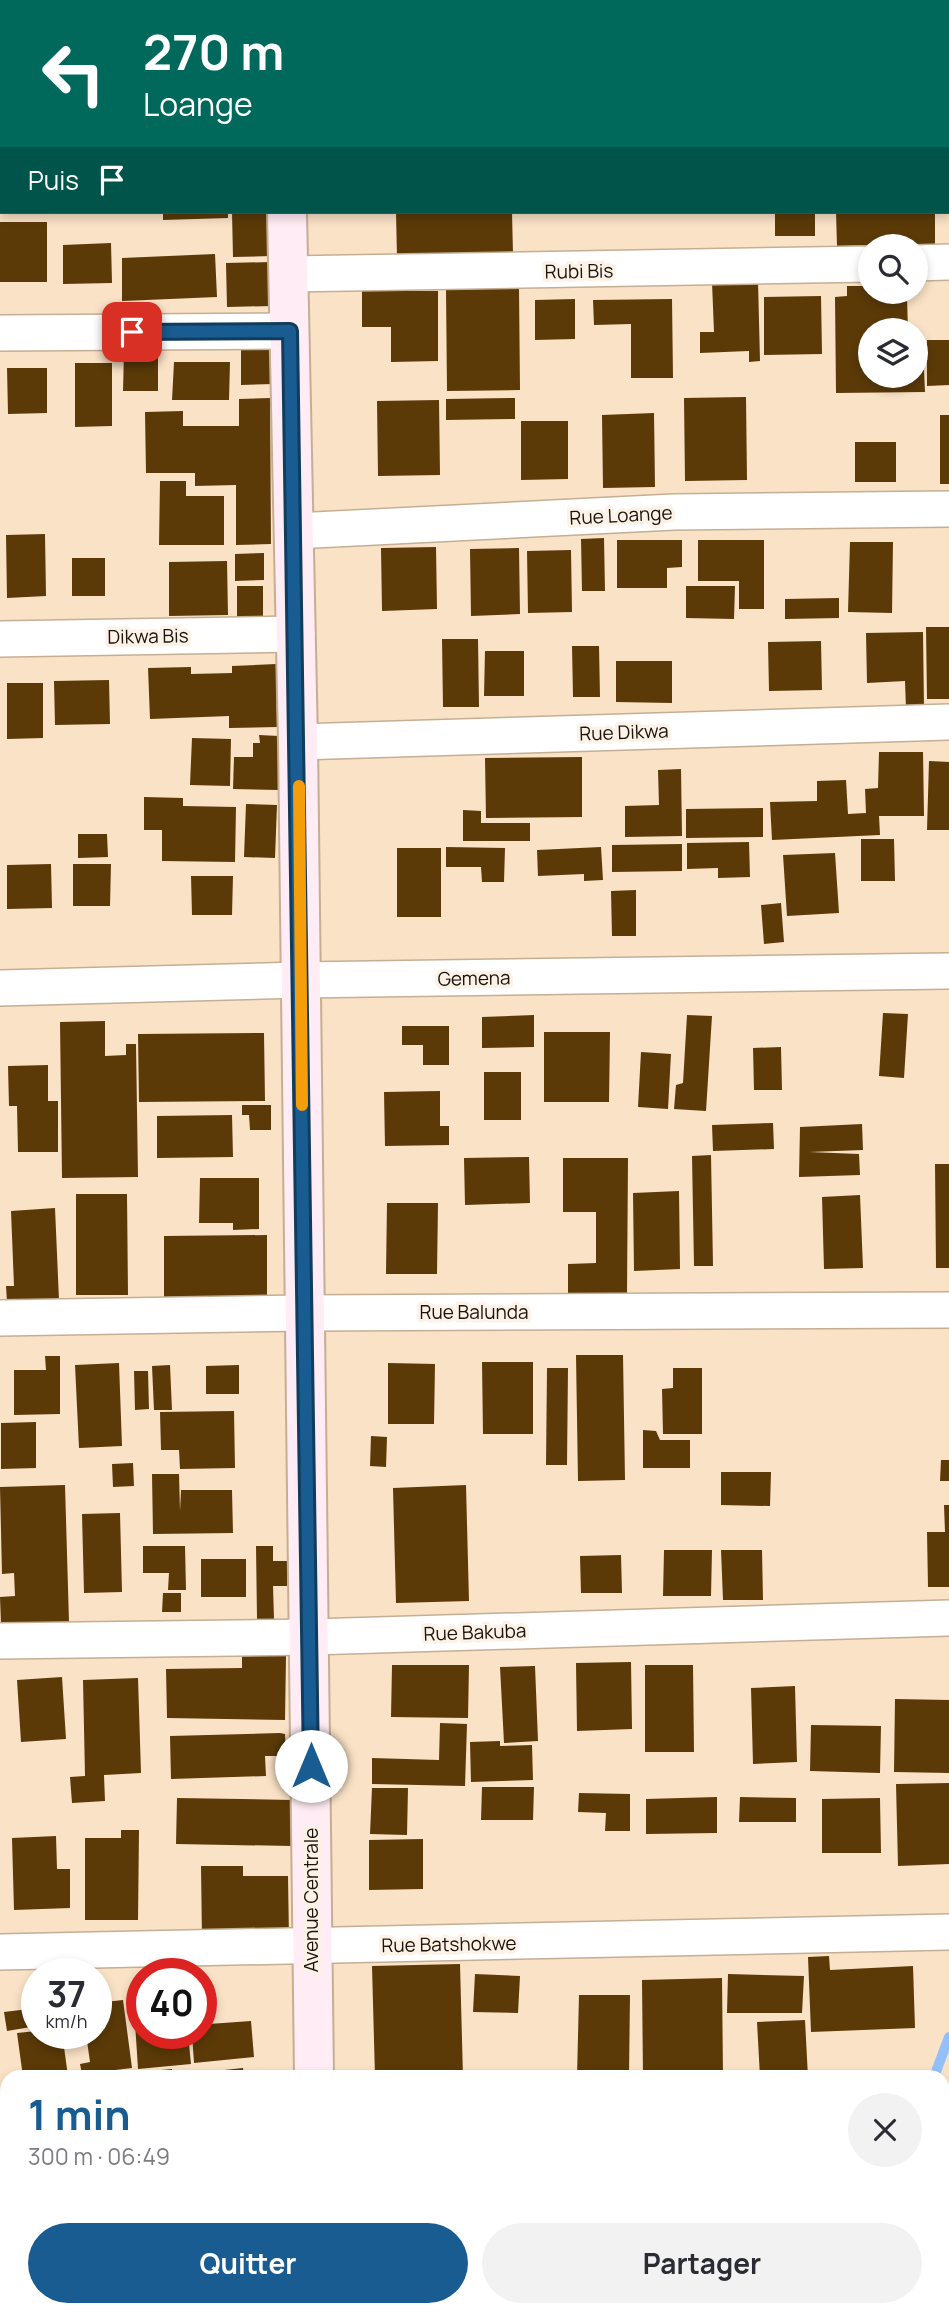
<!DOCTYPE html>
<html lang="fr">
<head>
<meta charset="utf-8">
<style>
	:root { --surface:#fff; --page:#f2f2f3; --text:#2b2b33; --muted:#7c7c81; --accent:#195c91 }
	body { margin:0; font-family:Manrope,sans-serif; background:var(--page); color:var(--text); height:100vh; display:flex; flex-direction:column; font-size:26px; white-space:nowrap }
	* { box-sizing:border-box; margin:0 }
	p { font-size:23px; color:var(--muted) }
	.icon { flex:none; width:38px; height:38px; fill:none; stroke:currentColor; stroke-width:2; stroke-linecap:round; stroke-linejoin:round }
	.map { position:relative; flex:1; overflow:hidden }
	.sheet { position:absolute; left:0px; top:2070px; width:950px; height:247px; display:flex; flex-direction:column; background:var(--surface); border-radius:21px 21px 0 0; box-shadow:0 4px 10px #0003 }
	.sheet>* { flex:none }
	.guide { position:absolute; left:0px; top:0px; width:950px; height:214px; box-shadow:0 4px 10px #0003; background:#00695c; color:#fff; overflow:hidden }
	.tools { position:absolute; left:858px; top:234px; display:grid; gap:14px }
	.tools a { display:grid; place-items:center; width:70px; height:70px; border-radius:50%; background:var(--surface); box-shadow:0 4px 10px #0003; font-size:35px }
	.speed { position:absolute; left:21px; top:1958px; display:flex; gap:14px; font-size:35px; font-weight:700; text-align:center }
	.speed>* { display:grid; place-content:center; width:91px; height:91px; border-radius:50%; background:var(--surface); box-shadow:0 4px 10px #0003; line-height:1 }
	.speed small { font-size:18px; font-weight:400 }
	.speed .limit { border:10px solid #d22; background:#fff; color:#111 }
	.pin { position:absolute; display:grid; place-items:center; width:60px; height:60px; color:#fff; margin:-30px; border-radius:14px; box-shadow:0 4px 10px #0006 }
	.me { position:absolute; width:77px; margin:-38px; rotate:0deg; stroke-linejoin:round; filter:drop-shadow(0 0 5px #0008) }
	.turn { display:flex; align-items:center; gap:24px; height:147px; padding:0 28px; font-size:32px }
	.turn .icon { width:91px; height:91px; stroke-width:2.5 }
	.turn b { display:block; font-size:49px; line-height:60px }
	.then { display:flex; align-items:center; height:66px; padding:0 28px; background:#0003; gap:14px; font-size:26px }
	.round { display:grid; place-items:center; flex:none; width:74px; height:74px; border-radius:37px; background:var(--page) }
	.summary { display:flex; align-items:center; justify-content:space-between; height:119px; padding:0 28px }
	h1 { font-size:42px; font-weight:700; line-height:52px; color:var(--accent) }
	.action { display:flex; gap:14px; margin-top:auto; padding:14px 28px }
	.action a { flex:1; height:80px; border-radius:42px; background:var(--accent); color:#fff; font-size:28px; font-weight:700; line-height:80px; text-align:center }
	.action a+a { background:var(--page); color:var(--text) }
	.map>svg:first-child { display:block }
	.built { fill:#f4d6b5 }
	.lines { fill:none; stroke-linecap:round; stroke-linejoin:round }
	.stream { stroke:#93c0fa; stroke-width:10 }
	.building { fill:#5b3a08 }
	.street-casing { stroke:#c5ae93; stroke-width:38 }
	.secondary-casing { stroke:#c5ae93; stroke-width:42 }
	.street { stroke:#fff; stroke-width:35 }
	.secondary { stroke:#ffecf4; stroke-width:38 }
	.route-casing { stroke:#103c5e; stroke-width:18 }
	.route { stroke:#195c91; stroke-width:12 }
	.slow { stroke:#f59e0b; stroke-width:12 }
	.labels { text-anchor:middle; stroke-width:7; stroke-linejoin:round; paint-order:stroke }
	.street-label { font-size:19px; fill:#1d150b; stroke:#fcf2e7 }
</style>
</head>
<body>
<div class="map">
<svg width="949" height="2316" viewBox="0 0 949 2316">
	<rect width="100%" height="100%" fill="#fae2c6"/>
	<path class="built" d="M 347,0 L 796,0 L 796,2 Z"/>
	<g class="lines">
		<path class="stream" d="M 934,2077 L 949,2037
			M 844,2316 L 846,2310"/>
	</g>
	<path class="building" d="M 163,212 L 228,212 L 228,218 L 163,220 Z
		M 232,212 L 270,212 L 271,256 L 233,257 Z
		M 396,212 L 512,212 L 513,254 L 397,257 Z
		M 775,212 L 815,212 L 815,236 L 775,236 Z
		M 836,212 L 935,212 L 935,244 L 837,246 Z
		M 0,222 L 47,222 L 47,282 L 0,282 Z
		M 111,243 L 112,283 L 63,284 L 63,245 Z
		M 215,254 L 217,297 L 122,301 L 122,258 Z
		M 271,262 L 271,306 L 227,307 L 226,263 Z
		M 758,281 L 760,361 L 749,362 L 749,351 L 700,353 L 700,332 L 714,332 L 712,282 Z
		M 847,286 L 870,286 L 870,292 L 896,292 L 896,297 L 907,297 L 908,331 L 870,331 L 870,376 L 915,376 L 915,370 L 924,370 L 925,392 L 836,393 L 835,297 L 847,296 Z
		M 519,288 L 520,390 L 447,391 L 446,290 Z
		M 362,291 L 438,291 L 438,361 L 391,362 L 391,327 L 362,327 Z
		M 821,296 L 822,354 L 764,355 L 764,297 Z
		M 575,299 L 575,339 L 535,340 L 535,300 Z
		M 672,299 L 673,378 L 631,378 L 631,324 L 594,325 L 593,300 Z
		M 927,340 L 949,340 L 949,385 L 927,386 Z
		M 273,347 L 274,384 L 241,385 L 241,348 Z
		M 124,351 L 158,351 L 158,391 L 123,391 Z
		M 174,362 L 230,362 L 229,400 L 172,400 Z
		M 75,363 L 112,363 L 112,426 L 75,427 Z
		M 7,368 L 47,368 L 47,413 L 8,414 Z
		M 746,397 L 747,480 L 685,481 L 684,398 Z
		M 270,398 L 271,544 L 236,545 L 236,485 L 195,486 L 195,473 L 146,473 L 145,412 L 183,411 L 183,426 L 239,426 L 239,399 Z
		M 515,398 L 515,419 L 446,420 L 446,399 Z
		M 439,400 L 440,475 L 378,476 L 377,401 Z
		M 654,413 L 655,487 L 603,488 L 602,415 Z
		M 940,415 L 949,415 L 949,484 L 940,484 Z
		M 521,421 L 568,421 L 568,479 L 521,480 Z
		M 855,442 L 896,442 L 896,482 L 855,482 Z
		M 160,481 L 186,481 L 186,496 L 224,496 L 224,545 L 159,545 Z
		M 45,534 L 46,596 L 7,598 L 6,535 Z
		M 604,538 L 605,591 L 582,591 L 581,539 Z
		M 617,540 L 682,540 L 682,567 L 667,568 L 667,588 L 617,588 Z
		M 698,540 L 764,540 L 764,609 L 739,609 L 739,581 L 698,581 Z
		M 850,542 L 893,542 L 892,613 L 848,612 Z
		M 436,547 L 437,609 L 382,611 L 381,548 Z
		M 519,548 L 520,614 L 471,616 L 470,549 Z
		M 571,550 L 572,612 L 528,613 L 527,551 Z
		M 264,553 L 264,580 L 235,581 L 235,554 Z
		M 72,558 L 105,558 L 105,596 L 72,596 Z
		M 227,561 L 228,615 L 169,616 L 169,562 Z
		M 237,586 L 263,586 L 263,622 L 237,623 Z
		M 686,586 L 735,586 L 734,619 L 686,618 Z
		M 839,598 L 839,618 L 785,619 L 785,599 Z
		M 926,627 L 949,627 L 949,699 L 927,699 Z
		M 923,632 L 924,708 L 906,709 L 905,681 L 867,683 L 866,633 Z
		M 442,639 L 478,639 L 479,707 L 443,707 Z
		M 821,641 L 822,690 L 769,691 L 768,642 Z
		M 572,646 L 599,646 L 600,697 L 573,697 Z
		M 485,651 L 524,651 L 524,696 L 484,696 Z
		M 616,661 L 672,661 L 672,703 L 616,702 Z
		M 276,664 L 277,727 L 229,728 L 229,716 L 150,719 L 148,668 L 191,667 L 191,674 L 232,673 L 232,666 Z
		M 109,680 L 110,724 L 55,725 L 54,681 Z
		M 7,683 L 43,683 L 43,738 L 7,739 Z
		M 259,735 L 279,736 L 278,790 L 233,789 L 234,757 L 253,757 L 253,743 L 260,743 Z
		M 192,738 L 231,739 L 230,786 L 190,785 Z
		M 879,752 L 923,752 L 924,816 L 879,816 L 880,835 L 772,840 L 770,802 L 817,801 L 817,781 L 846,780 L 848,814 L 866,813 L 865,789 L 878,788 Z
		M 582,757 L 582,817 L 486,818 L 485,758 Z
		M 929,761 L 949,762 L 949,830 L 927,830 Z
		M 681,769 L 682,836 L 625,837 L 625,806 L 659,805 L 658,770 Z
		M 144,797 L 183,798 L 183,806 L 236,807 L 235,862 L 162,861 L 162,830 L 144,830 Z
		M 246,804 L 277,805 L 275,858 L 244,857 Z
		M 763,808 L 763,837 L 686,838 L 686,809 Z
		M 463,810 L 481,811 L 481,823 L 530,823 L 530,841 L 463,841 Z
		M 78,834 L 107,834 L 108,857 L 78,858 Z
		M 861,839 L 894,839 L 895,881 L 861,881 Z
		M 749,842 L 750,877 L 718,878 L 718,868 L 687,869 L 687,843 Z
		M 682,844 L 682,871 L 612,872 L 612,845 Z
		M 446,847 L 505,848 L 504,882 L 482,882 L 481,867 L 446,867 Z
		M 601,847 L 603,880 L 584,881 L 584,874 L 538,876 L 537,850 Z
		M 397,848 L 441,848 L 441,917 L 397,917 Z
		M 835,853 L 839,913 L 787,916 L 783,855 Z
		M 51,864 L 52,908 L 7,909 L 7,865 Z
		M 73,864 L 111,864 L 110,906 L 73,906 Z
		M 191,876 L 233,876 L 232,915 L 192,915 Z
		M 636,890 L 636,936 L 612,936 L 611,891 Z
		M 781,903 L 784,942 L 764,944 L 761,905 Z
		M 883,1013 L 908,1014 L 904,1078 L 879,1076 Z
		M 534,1015 L 534,1047 L 482,1048 L 482,1017 Z
		M 687,1015 L 712,1016 L 706,1111 L 674,1109 L 676,1085 L 683,1083 Z
		M 105,1021 L 105,1056 L 126,1055 L 126,1044 L 136,1044 L 138,1177 L 62,1178 L 60,1022 Z
		M 402,1026 L 449,1026 L 449,1065 L 423,1065 L 423,1045 L 402,1045 Z
		M 544,1032 L 610,1032 L 609,1102 L 544,1102 Z
		M 264,1033 L 265,1101 L 139,1102 L 138,1034 Z
		M 781,1047 L 782,1090 L 754,1090 L 753,1048 Z
		M 641,1052 L 671,1054 L 668,1109 L 638,1107 Z
		M 48,1065 L 48,1101 L 58,1101 L 58,1152 L 18,1152 L 17,1106 L 9,1106 L 8,1066 Z
		M 484,1072 L 521,1072 L 521,1120 L 484,1120 Z
		M 440,1091 L 440,1126 L 449,1126 L 449,1145 L 385,1146 L 384,1092 Z
		M 242,1105 L 271,1105 L 271,1130 L 250,1130 L 249,1115 L 242,1115 Z
		M 232,1115 L 233,1157 L 157,1158 L 157,1116 Z
		M 773,1123 L 774,1149 L 713,1151 L 712,1125 Z
		M 862,1124 L 863,1150 L 809,1152 L 859,1154 L 860,1175 L 799,1177 L 800,1127 Z
		M 711,1155 L 713,1266 L 694,1266 L 692,1156 Z
		M 529,1157 L 530,1203 L 465,1205 L 464,1158 Z
		M 563,1158 L 628,1158 L 627,1295 L 568,1295 L 568,1264 L 596,1263 L 596,1212 L 563,1212 Z
		M 935,1164 L 949,1164 L 949,1268 L 936,1268 Z
		M 200,1178 L 259,1178 L 259,1229 L 233,1230 L 233,1223 L 199,1223 Z
		M 679,1191 L 680,1269 L 634,1271 L 633,1193 Z
		M 76,1194 L 127,1194 L 128,1295 L 76,1295 Z
		M 860,1195 L 863,1268 L 824,1269 L 822,1197 Z
		M 387,1203 L 438,1203 L 437,1274 L 386,1274 Z
		M 55,1208 L 59,1300 L 7,1302 L 6,1286 L 14,1286 L 11,1211 Z
		M 267,1235 L 267,1299 L 164,1300 L 164,1236 Z
		M 576,1355 L 623,1355 L 625,1480 L 578,1481 Z
		M 45,1356 L 60,1356 L 60,1414 L 14,1415 L 14,1370 L 46,1370 Z
		M 482,1362 L 533,1362 L 533,1434 L 483,1434 Z
		M 119,1363 L 122,1446 L 79,1448 L 75,1365 Z
		M 388,1363 L 435,1364 L 434,1424 L 388,1424 Z
		M 170,1365 L 172,1410 L 154,1410 L 152,1366 Z
		M 239,1365 L 239,1394 L 206,1394 L 206,1366 Z
		M 547,1368 L 568,1368 L 567,1465 L 546,1465 Z
		M 673,1368 L 702,1368 L 702,1434 L 663,1434 L 662,1389 L 673,1388 Z
		M 134,1371 L 148,1371 L 149,1409 L 135,1410 Z
		M 234,1411 L 235,1468 L 180,1469 L 179,1450 L 161,1450 L 160,1412 Z
		M 36,1422 L 36,1468 L 1,1469 L 1,1423 Z
		M 643,1430 L 656,1431 L 660,1440 L 690,1440 L 690,1468 L 643,1468 Z
		M 371,1436 L 387,1437 L 386,1467 L 370,1466 Z
		M 941,1460 L 949,1460 L 949,1481 L 940,1481 Z
		M 133,1463 L 134,1486 L 113,1487 L 112,1464 Z
		M 721,1472 L 771,1472 L 770,1506 L 721,1505 Z
		M 152,1474 L 179,1474 L 180,1511 L 181,1490 L 232,1490 L 233,1533 L 153,1534 Z
		M 65,1485 L 69,1622 L 1,1624 L 0,1597 L 15,1596 L 14,1573 L 2,1574 L 0,1487 Z
		M 466,1485 L 469,1601 L 396,1603 L 393,1488 Z
		M 944,1505 L 949,1505 L 949,1587 L 928,1587 L 927,1532 L 945,1532 Z
		M 120,1513 L 122,1592 L 84,1593 L 82,1514 Z
		M 143,1546 L 185,1546 L 186,1590 L 168,1590 L 169,1573 L 143,1573 Z
		M 256,1546 L 273,1546 L 273,1561 L 287,1561 L 287,1586 L 273,1586 L 274,1619 L 257,1619 Z
		M 664,1550 L 712,1550 L 711,1596 L 663,1596 Z
		M 721,1550 L 762,1550 L 763,1600 L 723,1600 Z
		M 621,1555 L 622,1593 L 581,1593 L 580,1556 Z
		M 201,1559 L 246,1559 L 246,1597 L 201,1597 Z
		M 163,1593 L 181,1593 L 181,1612 L 162,1612 Z
		M 242,1656 L 286,1656 L 285,1720 L 167,1718 L 166,1669 L 242,1668 Z
		M 631,1662 L 632,1729 L 577,1731 L 576,1663 Z
		M 392,1665 L 469,1665 L 468,1718 L 391,1717 Z
		M 645,1665 L 693,1665 L 694,1752 L 645,1752 Z
		M 535,1666 L 538,1741 L 504,1743 L 500,1667 Z
		M 62,1677 L 66,1739 L 21,1742 L 17,1680 Z
		M 138,1678 L 141,1773 L 104,1775 L 105,1801 L 72,1803 L 70,1777 L 85,1776 L 83,1680 Z
		M 795,1686 L 797,1762 L 753,1764 L 751,1688 Z
		M 895,1699 L 949,1700 L 949,1773 L 894,1772 Z
		M 440,1723 L 467,1724 L 465,1786 L 372,1784 L 372,1758 L 439,1760 Z
		M 811,1725 L 881,1726 L 880,1773 L 810,1771 Z
		M 280,1733 L 285,1734 L 286,1756 L 265,1756 L 266,1776 L 171,1779 L 170,1736 Z
		M 500,1741 L 500,1746 L 532,1745 L 533,1780 L 471,1782 L 470,1742 Z
		M 949,1783 L 949,1864 L 898,1866 L 896,1784 Z
		M 482,1787 L 534,1787 L 533,1820 L 481,1820 Z
		M 372,1788 L 408,1788 L 407,1835 L 370,1834 Z
		M 579,1793 L 630,1794 L 630,1831 L 605,1831 L 606,1813 L 578,1812 Z
		M 717,1797 L 717,1833 L 646,1834 L 646,1799 Z
		M 740,1797 L 796,1798 L 796,1822 L 739,1822 Z
		M 177,1798 L 293,1800 L 292,1846 L 176,1844 Z
		M 880,1798 L 881,1853 L 822,1853 L 822,1799 Z
		M 121,1830 L 139,1830 L 138,1920 L 85,1920 L 85,1838 L 121,1838 Z
		M 56,1836 L 57,1869 L 70,1869 L 70,1908 L 14,1910 L 12,1838 Z
		M 423,1839 L 423,1889 L 369,1890 L 369,1840 Z
		M 201,1866 L 243,1866 L 243,1876 L 288,1876 L 289,1939 L 202,1940 Z
		M 829,1956 L 830,1970 L 913,1966 L 915,2028 L 811,2032 L 808,1957 Z
		M 460,1964 L 463,2077 L 375,2077 L 372,1966 Z
		M 475,1974 L 520,1976 L 518,2013 L 473,2012 Z
		M 728,1974 L 804,1976 L 802,2013 L 727,2013 Z
		M 722,1978 L 723,2077 L 643,2077 L 642,1980 Z
		M 142,1990 L 142,2034 L 188,2034 L 191,2064 L 138,2069 L 133,1991 Z
		M 579,1995 L 630,1995 L 629,2077 L 577,2077 Z
		M 123,2000 L 132,2068 L 82,2074 L 80,2064 L 90,2062 L 86,2034 L 96,2034 L 96,2003 Z
		M 37,2008 L 37,2026 L 7,2031 L 4,2012 Z
		M 201,2016 L 207,2016 L 209,2024 L 251,2021 L 254,2057 L 194,2063 L 192,2034 L 201,2034 Z
		M 805,2020 L 808,2077 L 760,2077 L 757,2022 Z
		M 37,2031 L 37,2034 L 55,2034 L 57,2042 L 63,2040 L 68,2076 L 23,2077 L 17,2033 Z
		M 243,2068 L 244,2077 L 216,2077 L 215,2071 Z
		M 172,2069 L 173,2077 L 141,2077 L 140,2072 Z
		M 943,2265 L 949,2265 L 949,2288 L 943,2287 Z
		M 943,2291 L 949,2291 L 949,2316 L 915,2316 L 915,2310 L 943,2310 Z
		M 399,2310 L 446,2310 L 447,2316 L 399,2316 Z
		M 487,2310 L 553,2310 L 553,2316 L 487,2316 Z
		M 592,2310 L 639,2310 L 638,2316 Z
		M 647,2310 L 709,2310 L 709,2316 L 647,2316 Z
		M 733,2310 L 802,2310 L 802,2316 L 734,2316 Z"/>
	<g class="lines">
		<defs>
			<path id="street" d="M 799,2 L 799,0
				M 0,16 L 2,16
				M 948,125 L 949,125
				M 915,263 L 949,262
				M 289,274 L 870,264
				M 0,333 L 290,331
				M 294,531 L 674,512 L 949,509
				M 0,639 L 297,634
				M 298,742 L 949,722
				M 0,988 L 300,980 L 949,971
				M 0,1318 L 304,1313 L 949,1310
				M 0,1641 L 311,1637 L 949,1618
				M 0,1952 L 949,1932
				M 943,2122 L 949,2122
				M 0,2172 L 7,2171"/>
			<path id="secondary" d="M 281,0 L 281,2
				M 287,212 L 298,742 L 314,2077
				M 317,2310 L 317,2316"/>
		</defs>
		<use href="#street" class="street-casing"/>
		<use href="#secondary" class="secondary-casing"/>
		<use href="#street" class="street"/>
		<use href="#secondary" class="secondary"/>
	</g>
	<g class="lines">
		<defs>
			<path id="route" d="M 132,332 L 290,331 L 311,1766"/>
		</defs>
		<use href="#route" class="route-casing"/>
		<use href="#route" class="route"/>
		<path class="slow" d="M 299,786 L 302,1105"/>
	</g>
	<g class="labels">
		<g class="street-label">
			<text transform="translate(579 271) rotate(-1)" y="7">Rubi Bis</text>
			<text transform="translate(621 515) rotate(-3)" y="7">Rue Loange</text>
			<text transform="translate(148 636) rotate(-1)" y="7">Dikwa Bis</text>
			<text transform="translate(624 732) rotate(-2)" y="7">Rue Dikwa</text>
			<text transform="translate(474 978) rotate(-1)" y="7">Gemena</text>
			<text x="474" y="1319">Rue Balunda</text>
			<text transform="translate(475 1632) rotate(-2)" y="7">Rue Bakuba</text>
			<text transform="translate(311 1900) rotate(-90)" y="7">Avenue Centrale</text>
			<text transform="translate(449 1944) rotate(-1)" y="7">Rue Batshokwe</text>
		</g>
	</g>
</svg>
<div class="tools">
<a><svg class="icon" aria-label="search" viewBox="0 0 24 24"><circle cx="10" cy="10" r="6"/><path d="M15 15l6 6"/></svg></a>
<a><svg class="icon" aria-label="layers" viewBox="0 0 24 24"><path d="M12 4l9 5-9 5-9-5zM3 14l9 5 9-5"/></svg></a>
</div>
<div class="speed"><div>37<small>km/h</small></div><div class="limit">40</div></div>
<div class="pin" style="left:132px;top:332px;background:#d93025"><svg class="icon" aria-label="arrive" viewBox="0 0 24 24"><path d="M6 21V4h12l-3 4 3 4H6"/></svg></div>
<svg class="me" style="left:311px;top:1766px" viewBox="-20 -20 40 40"><circle r="19" fill="#fff"/><path d="M0-13L10 11 0 6-10 11z" fill="#195c91"/></svg>
<div class="guide">
<div class="turn"><svg class="icon" aria-label="left" viewBox="0 0 24 24"><path d="M17 20v-9H6M10 6l-5 5 5 5"/></svg><div><b>270 m</b>Loange</div></div>
<div class="then">Puis<svg class="icon" aria-label="arrive" viewBox="0 0 24 24"><path d="M6 21V4h12l-3 4 3 4H6"/></svg></div>
</div>
<section class="sheet">
<div class="summary"><div><h1>1 min</h1><p>300 m · 06:49</p></div><a class="round"><svg class="icon" aria-label="close" viewBox="0 0 24 24"><path d="M6 6l12 12M18 6L6 18"/></svg></a></div>
<div class="action"><a>Quitter</a><a>Partager</a></div>
</section>
</div>
</body>
</html>
